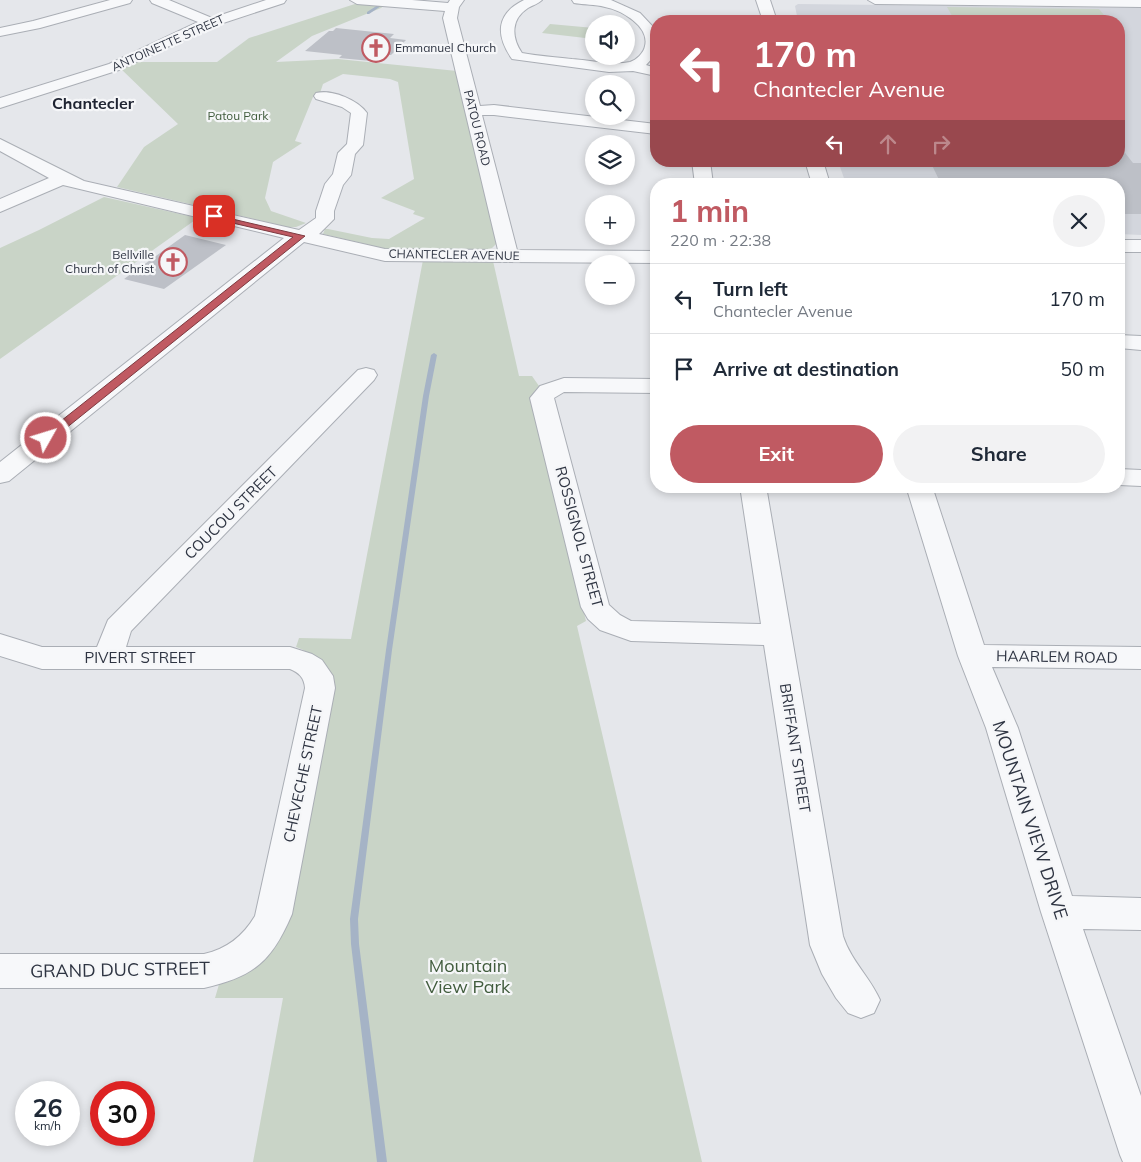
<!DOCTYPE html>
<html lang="en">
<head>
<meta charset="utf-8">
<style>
	:root { --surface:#fff; --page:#f2f2f3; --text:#1f2937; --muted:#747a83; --line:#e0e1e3; --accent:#c05a62 }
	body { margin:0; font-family:Mulish,sans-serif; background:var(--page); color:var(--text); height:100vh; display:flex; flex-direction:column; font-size:19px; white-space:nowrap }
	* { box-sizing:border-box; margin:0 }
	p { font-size:16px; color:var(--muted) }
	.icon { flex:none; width:28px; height:28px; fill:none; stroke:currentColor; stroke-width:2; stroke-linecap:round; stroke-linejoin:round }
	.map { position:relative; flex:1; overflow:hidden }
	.side { position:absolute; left:650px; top:178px; width:475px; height:315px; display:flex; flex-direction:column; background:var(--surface); border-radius:20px; box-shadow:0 2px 8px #0003 }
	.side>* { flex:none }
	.guide { position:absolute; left:650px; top:15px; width:475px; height:152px; border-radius:20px; box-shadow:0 2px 8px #0003; background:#c05a62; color:#fff; overflow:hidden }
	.buttons { position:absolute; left:585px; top:15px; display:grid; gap:10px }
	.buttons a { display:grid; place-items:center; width:50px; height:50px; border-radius:50%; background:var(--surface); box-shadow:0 2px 8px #0003; font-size:25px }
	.speed { position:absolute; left:15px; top:1081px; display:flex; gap:10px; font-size:25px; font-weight:700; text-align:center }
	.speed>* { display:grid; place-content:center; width:65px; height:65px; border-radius:50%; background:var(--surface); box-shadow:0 2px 8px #0003; line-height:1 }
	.speed small { font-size:12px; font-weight:400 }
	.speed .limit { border:8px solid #d22; background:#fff; color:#111 }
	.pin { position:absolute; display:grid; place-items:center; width:42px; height:42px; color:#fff; margin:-21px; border-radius:10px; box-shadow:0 2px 8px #0006 }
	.me { position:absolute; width:55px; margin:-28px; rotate:51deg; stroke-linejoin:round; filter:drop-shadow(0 0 4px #0008) }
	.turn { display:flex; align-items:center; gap:18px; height:105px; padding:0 20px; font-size:22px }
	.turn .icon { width:65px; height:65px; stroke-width:2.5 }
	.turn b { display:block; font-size:35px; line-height:42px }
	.lanes { display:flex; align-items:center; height:48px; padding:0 20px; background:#0003; justify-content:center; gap:25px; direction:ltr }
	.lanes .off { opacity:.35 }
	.round { display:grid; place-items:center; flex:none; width:52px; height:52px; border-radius:26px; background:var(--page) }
	.summary { display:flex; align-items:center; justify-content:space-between; height:85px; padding:0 20px }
	h1 { font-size:30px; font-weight:700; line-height:38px; color:var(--accent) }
	.action { display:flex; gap:10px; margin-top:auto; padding:10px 20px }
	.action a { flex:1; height:58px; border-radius:30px; background:var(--accent); color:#fff; font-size:20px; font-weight:700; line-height:58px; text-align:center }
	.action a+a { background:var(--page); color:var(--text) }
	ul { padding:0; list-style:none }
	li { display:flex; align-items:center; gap:15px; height:70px; padding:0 20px; border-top:1px solid var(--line) }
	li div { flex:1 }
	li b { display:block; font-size:19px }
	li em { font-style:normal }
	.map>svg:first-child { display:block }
	.built { fill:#d3d6dd }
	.green { fill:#c9d4c7 }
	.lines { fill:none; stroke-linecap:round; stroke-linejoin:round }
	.stream { fill:#a5b3c6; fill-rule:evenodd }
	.building { fill:#bdc0c7 }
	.minor-casing { stroke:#aaaeb5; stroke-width:2 }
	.minor { fill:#f7f8fa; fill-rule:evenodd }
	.route { fill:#c05a62; stroke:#7d3a40 }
	.labels { text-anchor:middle; stroke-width:4.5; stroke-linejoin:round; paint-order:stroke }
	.far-street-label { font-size:12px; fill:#2e3442; stroke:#f5f6f8 }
	.far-poi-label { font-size:12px; fill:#2e3442; stroke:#f5f6f8; text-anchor:start }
	.far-park-label { font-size:12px; fill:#415c3d; stroke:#f5f6f8 }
	.street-label { font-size:15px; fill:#2e3442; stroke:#f5f6f8 }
	.far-district-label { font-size:16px; font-weight:bold; fill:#202533; stroke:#f5f6f8 }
	.near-street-label { font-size:18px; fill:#2e3442; stroke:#f5f6f8 }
	.near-park-label { font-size:18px; fill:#415c3d; stroke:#f5f6f8 }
</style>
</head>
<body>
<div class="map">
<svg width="1141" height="1162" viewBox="0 0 1141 1162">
	<rect width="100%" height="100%" fill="#e5e7eb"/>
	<path class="built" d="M 798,4 L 1141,8 L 1141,235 L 1119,234 L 1119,184 L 846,184 L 838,161 L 1119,161 L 1119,21 L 798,21 L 795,6 Z"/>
	<path class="green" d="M 358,3 L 385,5 L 381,8 L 312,36 L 276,62 L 338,59 L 457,71 L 497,243 L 492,248 L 483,251 L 391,250 L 323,234 L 325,229 L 328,229 L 372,238 L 389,239 L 425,218 L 413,214 L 415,211 L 381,198 L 414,179 L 398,82 L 390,79 L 343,74 L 323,84 L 320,93 L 313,97 L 295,141 L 302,143 L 273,162 L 265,198 L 271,211 L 306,223 L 296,227 L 288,227 L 117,187 L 144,147 L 178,124 L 120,68 L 132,62 L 217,62 L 249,38 Z
		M 947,7 L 1099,9 L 1109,21 L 955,21 Z
		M 550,24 L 594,28 L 594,39 L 542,33 Z
		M 104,197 L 198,218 L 0,359 L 0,248 L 39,230 Z
		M 423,260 L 493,261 L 519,376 L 532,376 L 539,386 L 534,392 L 532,399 L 586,621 L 577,626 L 702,1162 L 253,1162 L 283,998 L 215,998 L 220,981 L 237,974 L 333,677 C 324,660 313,654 296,647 L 299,638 L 351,639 Z"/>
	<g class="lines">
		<path class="stream" d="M 378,5 L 381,6 L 369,14 L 367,14 L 367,12 Z
			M 434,353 L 437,355 L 429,396 L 392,650 L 358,919 L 359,944 L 387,1162 L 377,1162 L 351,944 L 350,919 L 386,650 L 423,396 L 431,355 Z"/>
	</g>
	<path class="building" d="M 336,28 L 394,34 L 390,38 L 406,40 L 391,55 L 379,54 L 371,61 L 339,58 L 342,55 L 305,51 L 329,31 L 333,31 Z
		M 1119,145 L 1133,163 L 1141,163 L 1141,214 L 1119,214 L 1119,184 L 941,184 L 930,161 L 1119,161 Z
		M 185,235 L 226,245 L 164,289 L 124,279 Z"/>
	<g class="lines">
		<defs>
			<path id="minor" d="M 110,0 L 132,0 L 130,3 L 40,28 L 0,36 L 0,28 L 33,21 Z
				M 150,0 L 169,0 L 212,18 L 266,0 L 286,0 L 284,3 L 205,29 L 119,70 L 0,108 L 0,98 L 109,64 L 198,22 L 152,3 Z
				M 350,0 L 412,0 L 448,3 L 450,0 L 464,0 L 459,7 L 457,18 L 480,106 L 494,105 L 656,124 L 656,134 L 494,115 L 482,115 L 517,250 L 656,251 L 656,263 L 385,261 L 304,242 L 9,481 L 0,483 L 0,462 L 284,238 L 63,185 L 0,212 L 0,199 L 49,178 L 0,151 L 0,139 L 84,181 L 299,230 L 316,218 L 316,211 L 325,184 L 333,174 L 338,153 L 347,144 L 351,113 L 342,107 L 316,99 L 314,96 L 316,93 C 332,89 358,100 367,113 L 363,145 L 355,154 L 351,175 L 343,185 L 334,211 L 334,219 L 319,234 L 385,249 L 498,250 L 443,18 L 445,11 L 357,4 Z
				M 524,0 L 542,0 C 538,4 533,5 528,8 C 511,19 511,37 522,53 C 538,56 556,57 572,59 C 590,60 612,66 630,62 C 636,60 644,53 645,46 C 650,26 621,10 605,7 C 595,4 584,5 574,3 L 572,0 L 611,0 L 640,13 L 656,30 L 656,54 L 646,65 L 656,68 L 656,76 L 633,71 L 609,72 L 512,59 C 496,36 495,14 524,0 Z
				M 756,0 L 770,0 L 777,21 L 763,21 Z
				M 868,0 L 1141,0 L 1141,7 L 875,4 Z
				M 692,161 L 710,161 L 713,184 L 695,184 Z
				M 805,161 L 823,161 L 830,184 L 812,184 Z
				M 1119,240 L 1141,240 L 1141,252 L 1119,252 Z
				M 1119,335 L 1141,336 L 1141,350 L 1119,348 Z
				M 366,368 L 374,370 L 377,375 L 374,380 L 131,631 L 126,647 L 290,647 L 312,654 L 322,660 L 333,676 L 335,688 L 292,914 C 272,961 254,977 204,988 L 0,988 L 0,954 L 204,954 C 227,949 243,936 255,916 L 305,688 C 304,677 299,673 290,669 L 42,669 L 0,656 L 0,634 L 42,647 L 97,647 L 108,620 L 358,370 Z
				M 564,378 L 656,379 L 656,393 L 564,392 L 554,398 L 609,605 L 620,615 L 631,621 L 761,624 L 740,486 L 766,486 L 843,936 C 851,961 870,977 880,1000 L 874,1013 L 861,1018 L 848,1013 L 836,998 L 822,974 L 810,945 L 764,645 L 631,641 L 600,630 L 588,619 L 581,607 L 530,398 L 540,386 Z
				M 1119,469 L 1141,470 L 1141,486 L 1119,485 Z
				M 906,486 L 932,486 L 984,645 L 1141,647 L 1141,669 L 992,667 L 1018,728 L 1072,896 L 1141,898 L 1141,930 L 1083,929 L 1141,1096 L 1141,1162 L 1123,1162 L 1120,1155 L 1041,912 L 986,728 L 958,656 Z"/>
		</defs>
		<use href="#minor" class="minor-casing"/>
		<use href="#minor" class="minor"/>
	</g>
	<path class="route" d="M 211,214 L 305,236 L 50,441 L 42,441 L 42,436 L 293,237 L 211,218 Z"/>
	<defs>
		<symbol id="church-ring" viewBox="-11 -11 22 22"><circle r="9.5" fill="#f5f6f8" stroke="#c05a62" stroke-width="1.5"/><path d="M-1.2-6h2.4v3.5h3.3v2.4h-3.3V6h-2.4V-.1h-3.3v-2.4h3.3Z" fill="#c05a62"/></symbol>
	</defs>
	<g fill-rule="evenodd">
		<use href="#church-ring" x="360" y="32" width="32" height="32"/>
		<use href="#church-ring" x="157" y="246" width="32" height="32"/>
	</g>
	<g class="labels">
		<g class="far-street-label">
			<text transform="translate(168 43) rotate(-24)" y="4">ANTOINETTE STREET</text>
			<text transform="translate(477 128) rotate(76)" y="4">PATOU ROAD</text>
			<text transform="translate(454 255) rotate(1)" y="4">CHANTECLER AVENUE</text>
		</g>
		<g class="far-poi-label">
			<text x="395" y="52">Emmanuel Church</text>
			<text x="154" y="259" text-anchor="end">Bellville<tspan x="154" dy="14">Church of Christ</tspan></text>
		</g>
		<g class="far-park-label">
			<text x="238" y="120">Patou Park</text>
		</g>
		<g class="street-label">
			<text transform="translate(231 513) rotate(-45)" y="5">COUCOU STREET</text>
			<text transform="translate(579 537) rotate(75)" y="5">ROSSIGNOL STREET</text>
			<text transform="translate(1057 657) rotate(1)" y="5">HAARLEM ROAD</text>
			<text x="140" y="663">PIVERT STREET</text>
			<text transform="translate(795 748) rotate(81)" y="5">BRIFFANT STREET</text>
			<text transform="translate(303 774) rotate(-78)" y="5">CHEVECHE STREET</text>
		</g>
		<g class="far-district-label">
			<text x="93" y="109">Chantecler</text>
		</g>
		<g class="near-street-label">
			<text transform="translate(1030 820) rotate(72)" y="6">MOUNTAIN VIEW DRIVE</text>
			<text transform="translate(120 970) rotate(-1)" y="6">GRAND DUC STREET</text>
		</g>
		<g class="near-park-label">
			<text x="468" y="972">Mountain<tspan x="468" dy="21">View Park</tspan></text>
		</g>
	</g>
</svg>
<div class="buttons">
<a><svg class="icon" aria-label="sound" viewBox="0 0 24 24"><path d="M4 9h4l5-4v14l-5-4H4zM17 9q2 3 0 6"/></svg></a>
<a><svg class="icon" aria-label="search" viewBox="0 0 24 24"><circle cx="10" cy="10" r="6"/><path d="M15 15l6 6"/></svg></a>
<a><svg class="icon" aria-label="layers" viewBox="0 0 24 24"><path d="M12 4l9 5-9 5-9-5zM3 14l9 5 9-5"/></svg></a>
<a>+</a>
<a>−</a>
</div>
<div class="speed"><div>26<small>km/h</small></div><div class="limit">30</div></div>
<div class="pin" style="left:214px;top:216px;background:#d93025"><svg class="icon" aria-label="arrive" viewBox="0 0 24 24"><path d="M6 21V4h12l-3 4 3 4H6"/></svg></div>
<svg class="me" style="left:46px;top:438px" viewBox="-20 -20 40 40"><circle r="17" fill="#c05a62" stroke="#fff" stroke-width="3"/><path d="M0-11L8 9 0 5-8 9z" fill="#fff"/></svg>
<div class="guide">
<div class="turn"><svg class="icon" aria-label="left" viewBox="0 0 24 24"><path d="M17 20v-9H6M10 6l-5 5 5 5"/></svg><div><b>170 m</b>Chantecler Avenue</div></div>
<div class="lanes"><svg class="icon" aria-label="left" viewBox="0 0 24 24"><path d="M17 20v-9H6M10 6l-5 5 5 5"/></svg><svg class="icon off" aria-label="ahead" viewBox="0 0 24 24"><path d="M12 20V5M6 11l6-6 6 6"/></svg><svg class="icon off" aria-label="right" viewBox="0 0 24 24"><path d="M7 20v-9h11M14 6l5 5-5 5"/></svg></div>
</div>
<section class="side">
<div class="summary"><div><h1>1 min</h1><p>220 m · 22:38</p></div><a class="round"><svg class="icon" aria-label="close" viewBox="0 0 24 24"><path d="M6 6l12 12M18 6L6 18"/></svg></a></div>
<ul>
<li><svg class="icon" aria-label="left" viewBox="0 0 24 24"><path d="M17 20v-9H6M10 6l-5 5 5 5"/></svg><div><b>Turn left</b><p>Chantecler Avenue</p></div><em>170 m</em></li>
<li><svg class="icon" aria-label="arrive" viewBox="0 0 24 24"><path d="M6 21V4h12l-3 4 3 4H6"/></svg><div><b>Arrive at destination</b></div><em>50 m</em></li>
</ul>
<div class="action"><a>Exit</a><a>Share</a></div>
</section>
</div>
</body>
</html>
